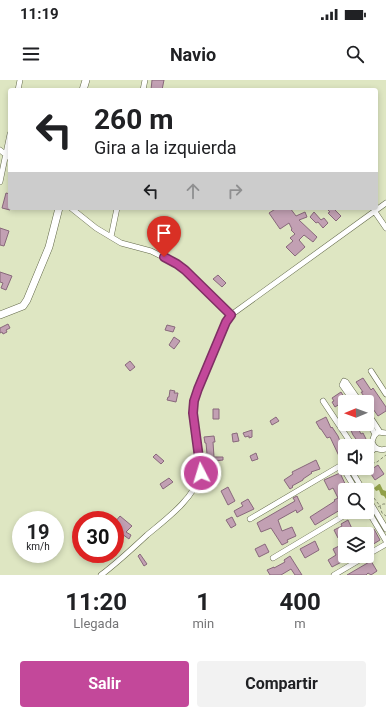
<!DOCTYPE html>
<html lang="es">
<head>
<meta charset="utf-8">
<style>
	:root { --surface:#fff; --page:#f2f2f2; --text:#202124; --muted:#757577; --accent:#c3489a }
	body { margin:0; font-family:Roboto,sans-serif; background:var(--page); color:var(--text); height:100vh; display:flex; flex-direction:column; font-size:15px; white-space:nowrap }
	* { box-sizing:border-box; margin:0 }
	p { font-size:13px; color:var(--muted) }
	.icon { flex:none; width:22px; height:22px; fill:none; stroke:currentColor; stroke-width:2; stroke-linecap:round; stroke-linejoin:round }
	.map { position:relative; height:495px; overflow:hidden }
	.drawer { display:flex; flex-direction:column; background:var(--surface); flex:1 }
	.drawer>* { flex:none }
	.guide { position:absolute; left:8px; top:8px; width:370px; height:122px; border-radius:4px; box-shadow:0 2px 6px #0003; background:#fff; color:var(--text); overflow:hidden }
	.needle { width:26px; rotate:269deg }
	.tools { position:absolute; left:338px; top:315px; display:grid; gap:8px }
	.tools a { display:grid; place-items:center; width:36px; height:36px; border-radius:4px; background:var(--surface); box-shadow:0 2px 6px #0003; font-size:20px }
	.speed { position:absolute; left:12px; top:431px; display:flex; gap:8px; font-size:20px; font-weight:700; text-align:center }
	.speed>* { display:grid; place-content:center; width:52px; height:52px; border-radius:50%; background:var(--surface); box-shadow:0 2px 6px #0003; line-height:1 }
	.speed small { font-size:10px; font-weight:400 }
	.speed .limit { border:6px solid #d22; background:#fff; color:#111 }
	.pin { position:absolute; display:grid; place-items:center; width:34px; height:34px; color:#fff; margin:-41px -17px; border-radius:50% 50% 50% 0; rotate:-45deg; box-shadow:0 0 4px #0007 }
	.pin .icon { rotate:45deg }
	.me { position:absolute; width:44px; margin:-22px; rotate:355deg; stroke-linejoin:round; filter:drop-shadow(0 0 3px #0008) }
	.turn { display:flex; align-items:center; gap:14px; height:84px; padding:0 20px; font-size:18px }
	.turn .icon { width:52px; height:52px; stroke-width:2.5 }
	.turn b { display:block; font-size:28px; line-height:34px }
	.lanes { display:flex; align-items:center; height:38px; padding:0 20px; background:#0003; justify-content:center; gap:20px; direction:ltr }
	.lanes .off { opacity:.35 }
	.eta { display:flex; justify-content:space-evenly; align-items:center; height:68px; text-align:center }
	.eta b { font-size:24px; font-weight:700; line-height:28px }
	.cta { display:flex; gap:8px; margin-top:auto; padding:8px 20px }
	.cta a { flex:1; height:46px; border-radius:4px; background:var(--accent); color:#fff; font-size:16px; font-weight:700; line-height:46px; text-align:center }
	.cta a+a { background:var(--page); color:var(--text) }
	.status { display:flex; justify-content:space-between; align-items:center; height:28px; padding:0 20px; background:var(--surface); direction:ltr }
	.status svg { height:11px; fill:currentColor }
	header { display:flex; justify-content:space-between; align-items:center; height:52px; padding:0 20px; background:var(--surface); font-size:18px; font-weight:700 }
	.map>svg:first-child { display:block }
	.water { fill:#91a049 }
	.building { fill:#c2a0b3; stroke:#88687b }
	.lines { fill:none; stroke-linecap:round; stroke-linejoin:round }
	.street-casing { stroke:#63694a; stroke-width:6 }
	.secondary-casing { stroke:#63694a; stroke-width:8 }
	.path { stroke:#868b71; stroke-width:1; stroke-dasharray:3 2; stroke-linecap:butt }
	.street { stroke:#fff; stroke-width:5 }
	.secondary { stroke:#fff; stroke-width:7 }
	.route-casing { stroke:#7f2f64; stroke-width:10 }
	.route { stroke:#c3489a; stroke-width:7 }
</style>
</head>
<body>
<div class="status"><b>11:19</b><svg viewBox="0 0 49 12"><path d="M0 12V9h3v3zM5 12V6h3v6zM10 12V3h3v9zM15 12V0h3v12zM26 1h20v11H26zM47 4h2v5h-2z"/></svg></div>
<header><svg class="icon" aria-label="menu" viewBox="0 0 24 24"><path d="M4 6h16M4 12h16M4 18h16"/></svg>Navio<svg class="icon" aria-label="search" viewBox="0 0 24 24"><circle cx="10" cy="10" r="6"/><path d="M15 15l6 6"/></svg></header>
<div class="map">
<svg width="386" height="495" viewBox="0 0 386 495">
	<rect width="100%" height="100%" fill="#dee6c2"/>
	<path class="water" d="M 379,404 L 380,404 L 383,410 L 386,411 L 386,419 L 384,416 L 381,415 L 379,410 L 376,411 L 374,408 Z"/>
	<path class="building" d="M 152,0 L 164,0 L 162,10 L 151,10 Z
		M 6,113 L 10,114 L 10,130 L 2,128 Z
		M 277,128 L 290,128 L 296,136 L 305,132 L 307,137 L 299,140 L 317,157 L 313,162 L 304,155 L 299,160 L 305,167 L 295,176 L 286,167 L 293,161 L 290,158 L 295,154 L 291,150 L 292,149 L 289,143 L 280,149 L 269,133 Z
		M 326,128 L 333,128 L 341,136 L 336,141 L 328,133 L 330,132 Z
		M 314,132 L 321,140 L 324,138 L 328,143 L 323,148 L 318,142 L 316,143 L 310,137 Z
		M 0,148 L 9,151 L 4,166 L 0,165 Z
		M 0,192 L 12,196 L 6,210 L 1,208 L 3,203 L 0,202 Z
		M 218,195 L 226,203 L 222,207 L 213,199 Z
		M 8,244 L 10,248 L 6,250 L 7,252 L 3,254 L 2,252 L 0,253 L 0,248 Z
		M 167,245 L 175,247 L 173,252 L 165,250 Z
		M 174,257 L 180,261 L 174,269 L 169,265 Z
		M 130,281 L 135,287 L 130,291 L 125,285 Z
		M 363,298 L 371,310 L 373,308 L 386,327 L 386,331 L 378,336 L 361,312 L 363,312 L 356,302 Z
		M 170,310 L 175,311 L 174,313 L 178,313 L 176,322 L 167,320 L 168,317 L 169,317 Z
		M 341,312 L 346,320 L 335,327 L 332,322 L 334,321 L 332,318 Z
		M 213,329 L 219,329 L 219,339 L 213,339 Z
		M 276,337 L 279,341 L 272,345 L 270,341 Z
		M 326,337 L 331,348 L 332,347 L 338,356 L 342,366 L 344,365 L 345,374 L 339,376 L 330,357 L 327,358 L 321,349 L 320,349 L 316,342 Z
		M 348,344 L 356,344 L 361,354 L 363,353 L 366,359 L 359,363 L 353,355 Z
		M 252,350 L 252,357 L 249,358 L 249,356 L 245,357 L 243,353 Z
		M 237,353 L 239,361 L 233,362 L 232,354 Z
		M 214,356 L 215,362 L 213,362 L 214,377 L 223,377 L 223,380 L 207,382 L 205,374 L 207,374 L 206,363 L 205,363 L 204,357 Z
		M 256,373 L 258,379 L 252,381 L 250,376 Z
		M 156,374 L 164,381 L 161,384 L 153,377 Z
		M 316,380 L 320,389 L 311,392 L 312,393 L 303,399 L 303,400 L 292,406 L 293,407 L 290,409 L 284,400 L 293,394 L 292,392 Z
		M 378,385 L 384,394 L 375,400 L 369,391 Z
		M 340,393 L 348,410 L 345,410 L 345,427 L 315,445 L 310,437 L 335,421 L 334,420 L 338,418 L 333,408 L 329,410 L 324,400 Z
		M 169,398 L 173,402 L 163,409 L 160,404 Z
		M 228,407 L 235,421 L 228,425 L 221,411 Z
		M 297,416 L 303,429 L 297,433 L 296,430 L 278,440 L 282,451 L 292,447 L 296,456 L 287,460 L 288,462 L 282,465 L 271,448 L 261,452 L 257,443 L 295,421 L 293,418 Z
		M 248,419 L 254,429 L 237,437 L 234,431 L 243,426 L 241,423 Z
		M 120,436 L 132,446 L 126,452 L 131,455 L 129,459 L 115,449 L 115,442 Z
		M 232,437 L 236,445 L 231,448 L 226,440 Z
		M 348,440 L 354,453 L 345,454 L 338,458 L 334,450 L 342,446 L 341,444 Z
		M 55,447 L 58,447 L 60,455 L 55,455 Z
		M 374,449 L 380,460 L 367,468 L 367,455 L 370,454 L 369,452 Z
		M 315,461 L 319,470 L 305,478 L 300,469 Z
		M 265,464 L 269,472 L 259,477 L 255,469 Z
		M 341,465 L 345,476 L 353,476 L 332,487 L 328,480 L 336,475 L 333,469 Z
		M 140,474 L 147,484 L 144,486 L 138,476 Z
		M 290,476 L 302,495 L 295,495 L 291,489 L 281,495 L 270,495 L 267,490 L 274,487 L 274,488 L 285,482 L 284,480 Z
		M 371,481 L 377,491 L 371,495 L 368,493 L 366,495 L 347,495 Z"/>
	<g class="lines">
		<defs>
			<path id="street" d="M 18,10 L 20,0
				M 143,10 L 145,0
				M 0,70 L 10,78
				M 0,102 L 10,54
				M 71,128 L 96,148 L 121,163 L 151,171 L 177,184 L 231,235
				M 375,132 L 386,148
				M 111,157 L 117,128
				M 371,291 L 386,314
				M 323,321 L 353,366
				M 354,322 L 342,305 L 344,301 L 346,302 L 360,322
				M 367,332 L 380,352
				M 367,341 L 375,354
				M 386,353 L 378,352 L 374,356 L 372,362 C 374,368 379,371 386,369
				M 367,369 L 373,364
				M 367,374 L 376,368
				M 341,385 L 356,410
				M 350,388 L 363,410
				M 367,417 L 386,449
				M 367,429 L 386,461
				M 250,439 L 345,383
				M 367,475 L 386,464
				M 273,478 L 350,432
				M 101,495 C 117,483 132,469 147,455 C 165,440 195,418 200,394 C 204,378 193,348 194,331 C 195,306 216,267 226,243 L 231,235 L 386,123
				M 334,495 L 366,476"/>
			<path id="secondary" d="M 83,10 L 86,0
				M 0,235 L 23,226 L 27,220 L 49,167 L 59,128"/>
		</defs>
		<use href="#street" class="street-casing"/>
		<use href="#secondary" class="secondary-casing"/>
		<path class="path" d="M 367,385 L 377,382 L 386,375
			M 367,385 L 372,388
			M 359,388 L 358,390 L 359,393
			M 368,410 L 380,426 L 382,433 L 386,436
			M 368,410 L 373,408
			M 378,427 L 383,424 L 386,424"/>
		<use href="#street" class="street"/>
		<use href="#secondary" class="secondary"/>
	</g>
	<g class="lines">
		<defs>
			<path id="route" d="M 164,177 L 177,184 L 185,190 L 231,235 L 226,242 L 198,309 L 194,321 L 193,333 L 201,393"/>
		</defs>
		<use href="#route" class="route-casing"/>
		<use href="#route" class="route"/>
	</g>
</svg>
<div class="tools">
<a><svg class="needle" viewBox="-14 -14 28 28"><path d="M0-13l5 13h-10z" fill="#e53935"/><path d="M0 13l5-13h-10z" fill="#757577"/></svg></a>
<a><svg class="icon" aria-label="sound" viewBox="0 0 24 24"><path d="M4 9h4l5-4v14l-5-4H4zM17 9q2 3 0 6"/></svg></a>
<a><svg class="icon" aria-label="search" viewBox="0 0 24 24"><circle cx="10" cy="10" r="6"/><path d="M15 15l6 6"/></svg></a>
<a><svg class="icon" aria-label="layers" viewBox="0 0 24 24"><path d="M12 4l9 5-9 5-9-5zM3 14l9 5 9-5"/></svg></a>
</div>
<div class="speed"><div>19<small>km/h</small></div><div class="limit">30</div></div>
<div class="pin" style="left:164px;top:177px;background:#d93025"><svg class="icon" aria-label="arrive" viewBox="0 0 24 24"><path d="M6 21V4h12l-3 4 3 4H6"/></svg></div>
<svg class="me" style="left:201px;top:393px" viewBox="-20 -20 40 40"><circle r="17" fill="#c3489a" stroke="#fff" stroke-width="3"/><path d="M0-11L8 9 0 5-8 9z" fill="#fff"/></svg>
<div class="guide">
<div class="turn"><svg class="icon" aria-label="left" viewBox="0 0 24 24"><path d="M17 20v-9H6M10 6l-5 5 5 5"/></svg><div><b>260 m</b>Gira a la izquierda</div></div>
<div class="lanes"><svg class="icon" aria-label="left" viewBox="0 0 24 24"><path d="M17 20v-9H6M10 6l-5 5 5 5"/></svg><svg class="icon off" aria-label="ahead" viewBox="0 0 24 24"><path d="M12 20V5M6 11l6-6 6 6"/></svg><svg class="icon off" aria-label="right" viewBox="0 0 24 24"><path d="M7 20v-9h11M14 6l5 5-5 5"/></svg></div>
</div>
</div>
<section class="drawer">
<div class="eta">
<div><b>11:20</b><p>Llegada</p></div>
<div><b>1</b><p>min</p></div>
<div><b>400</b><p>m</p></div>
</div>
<div class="cta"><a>Salir</a><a>Compartir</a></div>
</section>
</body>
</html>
